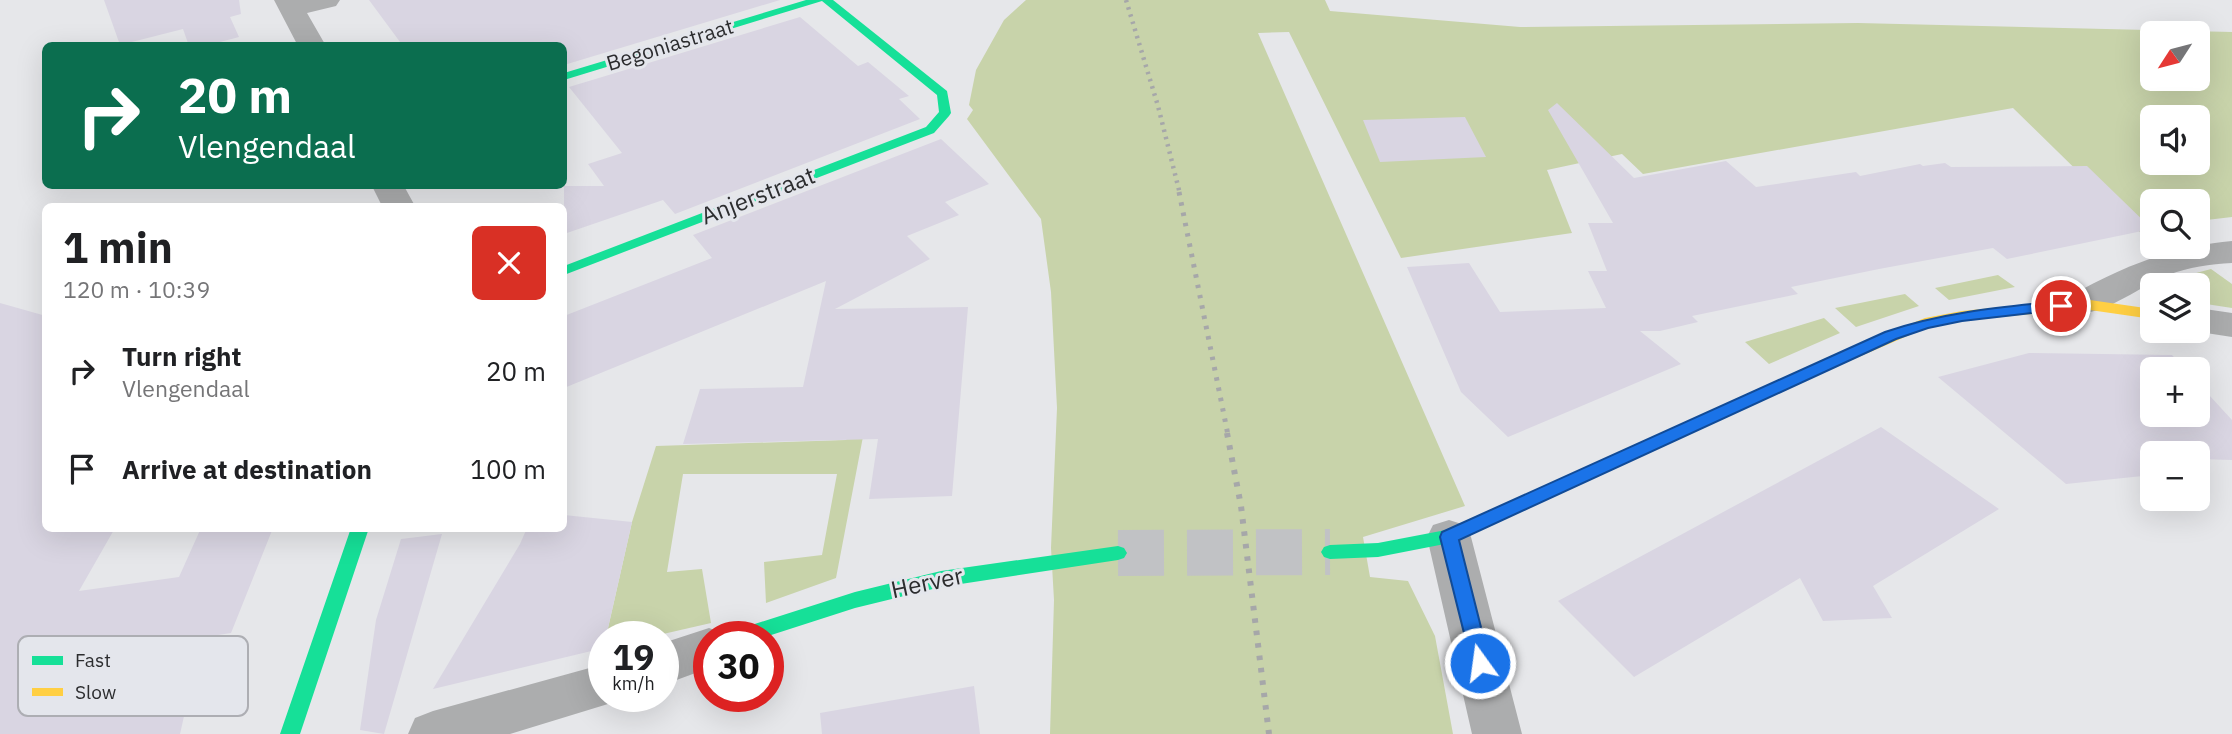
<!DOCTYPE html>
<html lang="en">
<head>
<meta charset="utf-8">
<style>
	:root { --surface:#fff; --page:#f2f2f2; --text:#202124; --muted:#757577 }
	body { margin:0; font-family:"IBM Plex Sans",sans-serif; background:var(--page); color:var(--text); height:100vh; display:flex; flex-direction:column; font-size:26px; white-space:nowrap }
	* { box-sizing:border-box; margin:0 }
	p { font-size:23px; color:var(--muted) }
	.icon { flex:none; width:38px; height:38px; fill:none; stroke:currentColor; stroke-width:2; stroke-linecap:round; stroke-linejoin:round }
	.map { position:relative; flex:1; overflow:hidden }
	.drawer { position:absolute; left:42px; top:203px; width:525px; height:329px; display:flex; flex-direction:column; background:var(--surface); border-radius:10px; box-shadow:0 7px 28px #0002 }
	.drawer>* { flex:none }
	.guide { position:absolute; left:42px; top:42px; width:525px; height:147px; border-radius:10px; box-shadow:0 7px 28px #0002; background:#0b6e4f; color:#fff; overflow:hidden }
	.needle { width:46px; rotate:234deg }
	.controls { position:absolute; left:2140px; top:21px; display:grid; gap:14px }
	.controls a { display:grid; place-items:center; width:70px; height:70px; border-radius:10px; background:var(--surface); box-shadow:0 7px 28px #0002; font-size:35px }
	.speed { position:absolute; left:588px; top:621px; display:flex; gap:14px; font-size:35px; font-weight:700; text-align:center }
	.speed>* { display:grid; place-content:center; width:91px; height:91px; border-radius:50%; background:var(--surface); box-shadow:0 7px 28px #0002; line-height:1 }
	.speed small { font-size:18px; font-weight:400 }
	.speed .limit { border:10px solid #d22; background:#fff; color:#111 }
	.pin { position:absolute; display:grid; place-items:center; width:60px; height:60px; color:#fff; margin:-30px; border:4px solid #fff; border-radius:50%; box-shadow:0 2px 7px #0007 }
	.me { position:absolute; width:77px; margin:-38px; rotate:346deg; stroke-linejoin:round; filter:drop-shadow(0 0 5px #0008) }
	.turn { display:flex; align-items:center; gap:24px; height:147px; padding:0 21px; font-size:32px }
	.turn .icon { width:91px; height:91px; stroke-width:2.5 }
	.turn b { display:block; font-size:49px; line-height:60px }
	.round { display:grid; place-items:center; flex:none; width:74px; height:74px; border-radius:10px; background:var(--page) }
	.summary { display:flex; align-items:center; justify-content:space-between; height:119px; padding:0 21px }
	h1 { font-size:42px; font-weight:800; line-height:52px }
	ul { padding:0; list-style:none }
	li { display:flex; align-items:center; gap:21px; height:98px; padding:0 21px }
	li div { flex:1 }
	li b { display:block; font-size:26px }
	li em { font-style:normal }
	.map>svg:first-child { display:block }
	.green { fill:#c8d3aa; fill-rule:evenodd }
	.building { fill:#d9d5e2 }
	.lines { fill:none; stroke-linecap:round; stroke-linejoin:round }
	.secondary-tunnel { stroke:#c1c2c5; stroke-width:46; stroke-dasharray:46 23; stroke-linecap:butt }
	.street { fill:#acadae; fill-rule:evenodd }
	.fast { fill:#16e098; fill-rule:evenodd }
	.slow { fill:#ffcf43; fill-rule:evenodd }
	.rail-far2 { stroke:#a6a7a9; stroke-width:4.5; stroke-dasharray:2.5 5; stroke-linecap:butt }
	.rail-far1 { stroke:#a6a7a9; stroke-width:5; stroke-dasharray:3.5 7; stroke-linecap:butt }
	.rail { stroke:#a6a7a9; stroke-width:6; stroke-dasharray:4.5 8; stroke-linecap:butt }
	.route { fill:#1a73e8; stroke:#114b97; stroke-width:2 }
	.labels { text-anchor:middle; stroke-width:6; stroke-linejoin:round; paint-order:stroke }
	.far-street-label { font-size:21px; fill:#2c2d2f; stroke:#e4e6ec }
	.street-label { font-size:24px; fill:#2c2d2f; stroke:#e4e6ec }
	.key { fill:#e4e6ec; stroke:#adaeb3; stroke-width:2 }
	.key-label { font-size:19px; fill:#2c2d2f }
</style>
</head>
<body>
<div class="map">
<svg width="2232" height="734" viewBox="0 0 2232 734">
	<rect width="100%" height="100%" fill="#e6e7ea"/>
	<path class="green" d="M 1026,0 L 1325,0 L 1330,11 L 1520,27 L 1858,23 L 2232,32 L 2232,217 L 2198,221 L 2198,201 L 2152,201 L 2152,244 L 2013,108 L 1643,174 L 1622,154 L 1547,170 L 1572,233 L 1401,258 L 1289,32 L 1258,33 L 1465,506 L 1363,537 L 1370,577 L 1408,581 L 1435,636 L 1453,734 L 1050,734 L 1054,600 L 1051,548 L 1057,408 L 1051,292 L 1041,219 L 967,119 L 973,110 L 969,105 L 976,70 L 1004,20 ZM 2152,33 L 2198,33 L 2198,79 L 2152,79 ZM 2152,117 L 2198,117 L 2198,163 L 2152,163 Z
		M 2211,269 L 2232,284 L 2232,308 L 2206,304 L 2198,298 L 2198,285 L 2181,285 L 2174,279 Z
		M 1998,275 L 2015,287 L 1949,300 L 1935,288 Z
		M 1905,294 L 1919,306 L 1856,327 L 1835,308 Z
		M 1824,318 L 1840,333 L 1769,364 L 1745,342 Z
		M 870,400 L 836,578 L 766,603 L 764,562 L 822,555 L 837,474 L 683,474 L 667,572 L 702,569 L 711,623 L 650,637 L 606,637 L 632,522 L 656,446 L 846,440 Z"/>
	<path class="building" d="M 104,0 L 239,0 L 241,14 L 230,17 L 239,37 L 205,46 L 189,46 L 183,29 L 120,45 Z
		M 369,0 L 780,0 L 564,65 L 564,46 L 403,46 Z
		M 800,17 L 858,66 L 868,62 L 909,96 L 899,99 L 920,119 L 675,214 L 663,200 L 564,234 L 564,186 L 604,186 L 588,164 L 622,153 L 569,87 Z
		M 1557,103 L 1634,178 L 1726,161 L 1756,187 L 1856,172 L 1860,176 L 1920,164 L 1923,166 L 1945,163 L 1951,167 L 2087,166 L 2152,229 L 2007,259 L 1993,248 L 1879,269 L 1791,287 L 1798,294 L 1692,316 L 1698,322 L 1660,331 L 1640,331 L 1681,364 L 1508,437 L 1461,392 L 1407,267 L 1469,263 L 1500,312 L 1606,308 L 1588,271 L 1607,271 L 1588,223 L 1613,223 L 1548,110 Z
		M 1465,117 L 1486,157 L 1380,162 L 1363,120 Z
		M 941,139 L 989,184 L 945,202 L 959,215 L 907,236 L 930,259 L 835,309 L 968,307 L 952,496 L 869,499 L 878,439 L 683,444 L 700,389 L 803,387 L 826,281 L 564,388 L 564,316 L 712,258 L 693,235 Z
		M 0,303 L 46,316 L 46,528 L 115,528 L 79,591 L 179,577 L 201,528 L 273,528 L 231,633 L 212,636 L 193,701 L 187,703 L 180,734 L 0,734 Z
		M 2029,353 L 2172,355 L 2185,369 L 2152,369 L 2152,415 L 2198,415 L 2198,383 L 2232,420 L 2232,460 L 2198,459 L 2198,453 L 2152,453 L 2152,475 L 2066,484 L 1938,377 Z
		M 1881,427 L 1999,509 L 1873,586 L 1892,618 L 1823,621 L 1800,578 L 1634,677 L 1558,601 Z
		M 564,515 L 632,522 L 606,637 L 604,637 L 604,648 L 433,689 L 520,544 L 527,528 L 564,528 Z
		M 442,534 L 384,734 L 360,730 L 376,620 L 401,539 Z
		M 974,686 L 980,734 L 822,734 L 820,713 Z"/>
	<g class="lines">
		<path class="secondary-tunnel" d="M 1118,553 L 1330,552"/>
		<path class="street" d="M 274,0 L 340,0 L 336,6 L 307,13 L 326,46 L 298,46 Z
			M 372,186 L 404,186 L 415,206 L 382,206 Z
			M 2232,241 L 2232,263 C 2210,264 2189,267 2168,275 C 2139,286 2100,320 2070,312 L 2065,304 L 2070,296 C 2123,266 2174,246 2232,241 Z
			M 2198,308 L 2232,313 L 2232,337 L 2193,331 L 2198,331 Z
			M 1449,520 L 1465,525 L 1471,537 L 1522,734 L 1472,734 L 1427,537 L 1433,525 Z
			M 709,628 L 726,634 L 728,637 L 709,637 L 709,668 L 663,685 L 663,643 Z
			M 604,664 L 604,696 L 623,696 L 621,700 L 510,734 L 408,734 L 415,718 L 433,711 Z"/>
		<path class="fast" d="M 806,0 L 833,0 L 947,91 L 951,113 L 949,116 L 934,133 L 564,275 L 564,266 L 926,127 L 939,112 L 937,95 L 822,1 L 564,80 L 564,73 Z
			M 1825,360 L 1831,361 L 1833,365 L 1831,369 L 1455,542 L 1378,557 L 1330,559 L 1324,557 L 1321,552 L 1324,547 L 1330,545 L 1378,543 L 1446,530 Z
			M 351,528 L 369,528 L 300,734 L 280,734 Z
			M 1118,546 L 1124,548 L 1127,553 L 1124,558 L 1118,560 L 941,587 L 855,608 L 765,637 L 730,637 L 733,631 L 855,592 L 941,571 Z"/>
		<path class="slow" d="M 2083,299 L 2152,309 L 2152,319 L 2083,309 L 1962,321 L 1928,327 L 1831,369 L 1819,369 L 1817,365 L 1819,361 L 1925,318 L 1962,311 Z"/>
		<path class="rail-far2" d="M 1126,0 L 1158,106 L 1180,194"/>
		<path class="rail-far1" d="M 1179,192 L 1228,435"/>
		<path class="rail" d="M 1227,433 L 1241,506 L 1269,734"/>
	</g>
	<path class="route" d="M 2061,301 L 2069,306 L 2067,309 L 1962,321 L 1928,328 L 1896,339 L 1459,540 L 1490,663 L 1487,669 L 1480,672 L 1473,669 L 1440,537 L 1442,532 L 1885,332 C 1943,312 2001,307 2061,301 Z"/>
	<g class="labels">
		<g class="far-street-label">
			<text transform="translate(670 45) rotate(-17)" y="7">Begoniastraat</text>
		</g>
		<g class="street-label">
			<text transform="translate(758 196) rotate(-21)" y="8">Anjerstraat</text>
			<text transform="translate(927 583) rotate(-12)" y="8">Herver</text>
		</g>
	</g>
	<rect x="18" y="636" width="230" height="80" rx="10" class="key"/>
	<rect x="32" y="656" width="31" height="9" fill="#16e098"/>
	<rect x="32" y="688" width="31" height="8" fill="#ffcf43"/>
	<g class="key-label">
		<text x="75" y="667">Fast</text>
		<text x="75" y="699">Slow</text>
	</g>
</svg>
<div class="controls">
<a><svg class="needle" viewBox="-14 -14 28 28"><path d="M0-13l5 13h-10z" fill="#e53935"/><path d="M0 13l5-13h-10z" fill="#757577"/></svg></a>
<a><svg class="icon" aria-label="sound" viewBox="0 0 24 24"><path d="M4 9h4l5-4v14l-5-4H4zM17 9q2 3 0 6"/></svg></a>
<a><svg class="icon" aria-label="search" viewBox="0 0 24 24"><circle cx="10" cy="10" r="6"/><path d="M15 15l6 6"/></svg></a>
<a><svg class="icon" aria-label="layers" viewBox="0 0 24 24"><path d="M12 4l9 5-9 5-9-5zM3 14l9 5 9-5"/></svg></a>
<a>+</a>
<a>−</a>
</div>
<div class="speed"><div>19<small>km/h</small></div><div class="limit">30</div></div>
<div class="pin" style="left:2061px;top:306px;background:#d93025"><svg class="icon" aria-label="arrive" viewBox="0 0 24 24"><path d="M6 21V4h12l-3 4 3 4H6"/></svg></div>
<svg class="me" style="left:1480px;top:663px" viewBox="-20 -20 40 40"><circle r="17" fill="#1a73e8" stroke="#fff" stroke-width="3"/><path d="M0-11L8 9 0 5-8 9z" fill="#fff"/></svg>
<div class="guide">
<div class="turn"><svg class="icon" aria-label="right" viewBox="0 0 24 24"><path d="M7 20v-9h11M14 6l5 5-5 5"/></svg><div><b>20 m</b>Vlengendaal</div></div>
</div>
<section class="drawer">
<div class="summary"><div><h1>1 min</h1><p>120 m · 10:39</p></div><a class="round" style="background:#d93025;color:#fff"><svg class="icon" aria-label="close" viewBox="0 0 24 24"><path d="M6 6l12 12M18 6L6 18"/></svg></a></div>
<ul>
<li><svg class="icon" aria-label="right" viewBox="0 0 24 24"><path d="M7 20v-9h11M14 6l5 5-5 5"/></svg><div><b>Turn right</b><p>Vlengendaal</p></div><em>20 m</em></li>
<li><svg class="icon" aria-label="arrive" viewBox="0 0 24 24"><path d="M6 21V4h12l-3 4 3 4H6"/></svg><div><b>Arrive at destination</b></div><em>100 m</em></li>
</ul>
</section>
</div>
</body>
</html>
